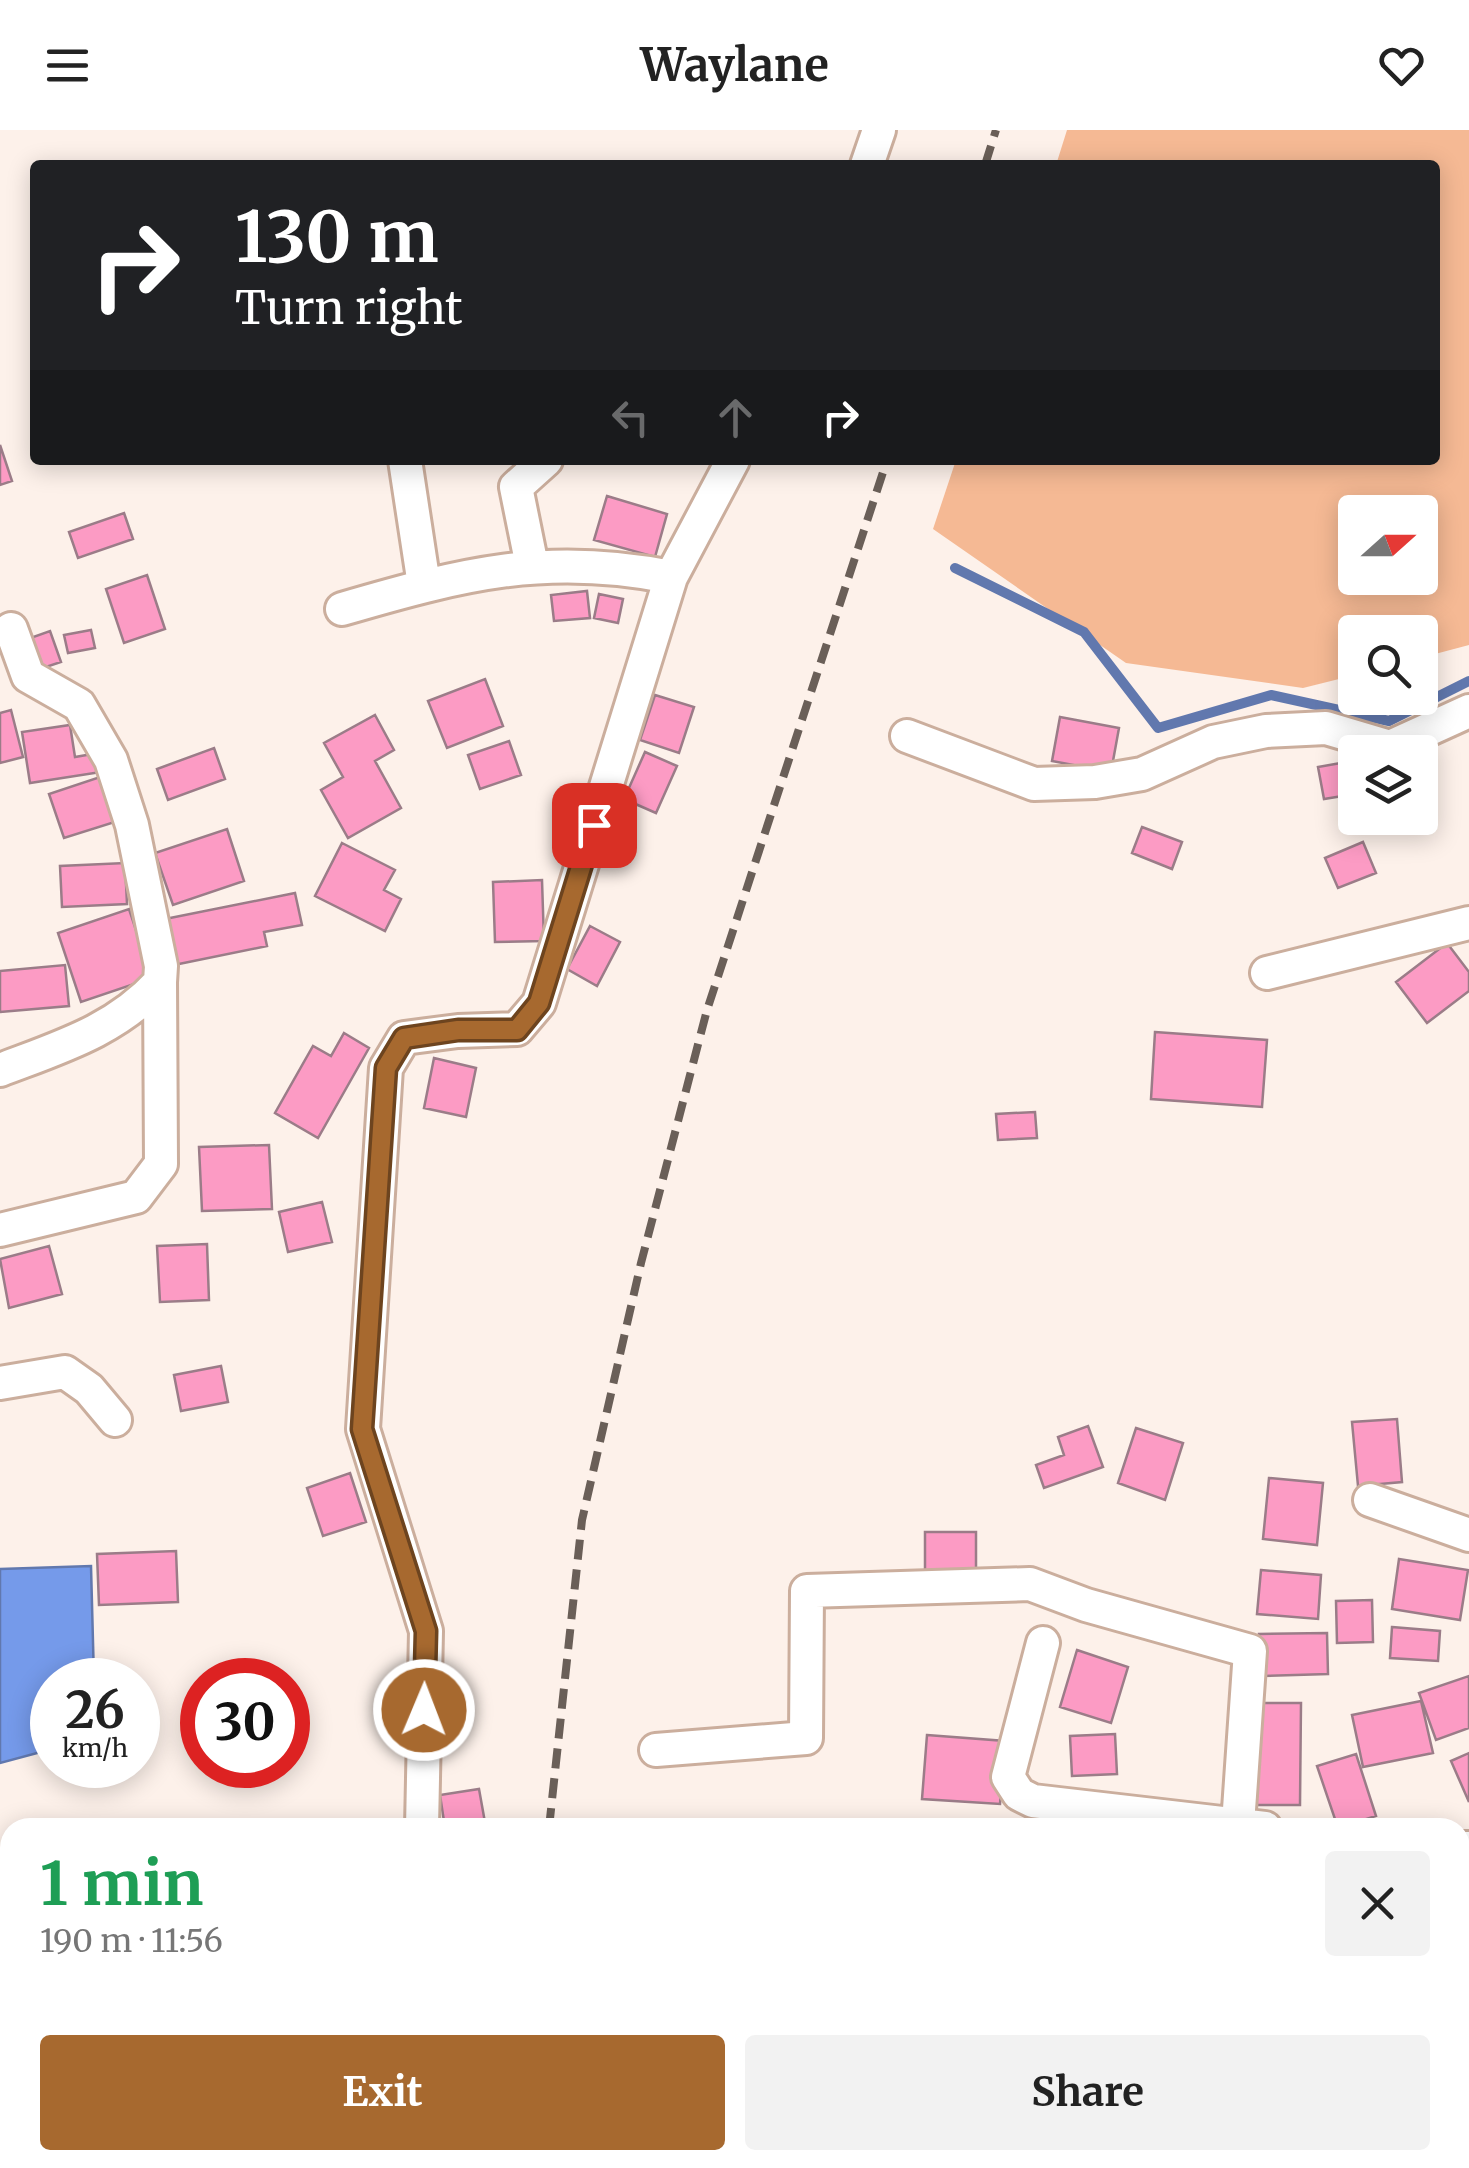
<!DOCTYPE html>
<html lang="en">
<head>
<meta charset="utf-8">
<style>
	:root { --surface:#fff; --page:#f2f2f2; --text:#222; --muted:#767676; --accent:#a7692f }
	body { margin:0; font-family:Merriweather,serif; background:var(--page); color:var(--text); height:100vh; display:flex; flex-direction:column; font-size:38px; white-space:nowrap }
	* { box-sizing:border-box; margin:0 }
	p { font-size:32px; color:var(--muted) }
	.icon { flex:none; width:55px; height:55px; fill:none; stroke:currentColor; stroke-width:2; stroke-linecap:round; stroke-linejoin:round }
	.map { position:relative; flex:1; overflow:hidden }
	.sheet { position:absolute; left:0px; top:1688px; width:1470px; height:352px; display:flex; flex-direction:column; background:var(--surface); border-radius:30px 30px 0 0; box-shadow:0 5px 25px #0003 }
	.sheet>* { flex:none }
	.hud { position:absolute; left:30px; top:30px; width:1410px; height:305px; border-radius:10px; box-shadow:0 5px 25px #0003; background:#202124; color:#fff; overflow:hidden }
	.needle { width:65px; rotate:69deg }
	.tools { position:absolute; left:1338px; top:365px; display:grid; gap:20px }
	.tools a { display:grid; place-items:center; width:100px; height:100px; border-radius:10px; background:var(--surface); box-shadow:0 5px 25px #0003; font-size:50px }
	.speed { position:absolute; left:30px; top:1528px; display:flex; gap:20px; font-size:50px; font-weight:700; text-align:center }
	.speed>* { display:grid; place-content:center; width:130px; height:130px; border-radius:50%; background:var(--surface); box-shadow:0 5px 25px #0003; line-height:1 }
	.speed small { font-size:25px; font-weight:400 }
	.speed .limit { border:15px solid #d22; background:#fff; color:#111 }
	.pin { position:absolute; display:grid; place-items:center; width:85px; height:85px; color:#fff; margin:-42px; border-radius:20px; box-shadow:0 5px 15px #0006 }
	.me { position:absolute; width:110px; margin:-55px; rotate:1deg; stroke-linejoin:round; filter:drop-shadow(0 0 8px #0008) }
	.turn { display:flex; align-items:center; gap:35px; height:210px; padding:0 40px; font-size:45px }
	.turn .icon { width:130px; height:130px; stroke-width:2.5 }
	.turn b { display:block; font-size:70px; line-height:85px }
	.lanes { display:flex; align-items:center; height:95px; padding:0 40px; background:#0003; justify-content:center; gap:50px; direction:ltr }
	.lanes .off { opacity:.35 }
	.round { display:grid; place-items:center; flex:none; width:105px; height:105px; border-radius:10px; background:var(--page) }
	.summary { display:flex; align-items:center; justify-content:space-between; height:170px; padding:0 40px }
	h1 { font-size:60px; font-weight:700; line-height:75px; color:#1e9e55 }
	.button { display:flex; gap:20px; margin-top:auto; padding:20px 40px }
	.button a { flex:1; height:115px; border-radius:10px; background:var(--accent); color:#fff; font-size:40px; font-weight:700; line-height:115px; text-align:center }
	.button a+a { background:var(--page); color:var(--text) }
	header { display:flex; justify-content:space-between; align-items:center; height:130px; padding:0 40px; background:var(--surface); font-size:45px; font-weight:700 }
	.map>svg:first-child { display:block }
	.green { fill:#f5b994; fill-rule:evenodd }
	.water { fill:#759aea; stroke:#6178ae; stroke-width:2.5 }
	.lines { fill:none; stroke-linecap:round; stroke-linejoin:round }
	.stream { stroke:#6178ae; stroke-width:10 }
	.building { fill:#fc9bc4; stroke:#9b7c88; stroke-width:2.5 }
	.minor-casing { stroke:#cbae9d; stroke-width:38 }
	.minor { stroke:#fff; stroke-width:32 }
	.rail { stroke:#6a5f58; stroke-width:8; stroke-dasharray:20 10; stroke-linecap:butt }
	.route-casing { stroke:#6d441f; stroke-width:25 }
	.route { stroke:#a7692f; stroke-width:18 }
</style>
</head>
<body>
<header><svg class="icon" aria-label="menu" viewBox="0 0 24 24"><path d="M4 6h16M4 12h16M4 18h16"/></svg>Waylane<svg class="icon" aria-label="heart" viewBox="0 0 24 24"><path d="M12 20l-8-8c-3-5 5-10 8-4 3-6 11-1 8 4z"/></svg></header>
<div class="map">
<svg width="1469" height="2038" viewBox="0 0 1469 2038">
	<rect width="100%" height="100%" fill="#fdf1ea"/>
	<path class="green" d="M 1067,0 L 1469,0 L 1469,515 L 1420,528 L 1420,502 L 1355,502 L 1355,545 L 1303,558 L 1126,533 L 933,399 L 956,330 L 1435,330 L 1435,35 L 1056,35 ZM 1355,382 L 1420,382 L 1420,448 L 1355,448 Z"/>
	<path class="water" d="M 91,1436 L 94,1550 L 52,1550 L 52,1619 L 0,1633 L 0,1439 Z"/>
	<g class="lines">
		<path class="stream" d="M 955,438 L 1084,502 L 1158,598 L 1271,565 L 1389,591 L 1469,551"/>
	</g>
	<path class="building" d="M 0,315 L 12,351 L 0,355 Z
		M 607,366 L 667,384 L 655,427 L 594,410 Z
		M 124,383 L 133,409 L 78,428 L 69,402 Z
		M 147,445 L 165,499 L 124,513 L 106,459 Z
		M 587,461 L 590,488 L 554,491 L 551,465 Z
		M 599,464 L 623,469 L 618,493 L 594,488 Z
		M 91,500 L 95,518 L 68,523 L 64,505 Z
		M 50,501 L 61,532 L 34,541 L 22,511 Z
		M 485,549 L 503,596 L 447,618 L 428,571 Z
		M 655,565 L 694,577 L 679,623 L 640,610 Z
		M 11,580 L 23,627 L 0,633 L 0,583 Z
		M 375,585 L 394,620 L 375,631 L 401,678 L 348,708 L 321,660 L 343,647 L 324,613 Z
		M 1060,587 L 1119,598 L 1111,642 L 1052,631 Z
		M 70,595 L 75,627 L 98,623 L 101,642 L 30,653 L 22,602 Z
		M 509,611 L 521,645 L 480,659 L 468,625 Z
		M 214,618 L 225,649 L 168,670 L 157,639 Z
		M 645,622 L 677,636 L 656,683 L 624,669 Z
		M 1352,631 L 1355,664 L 1324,669 L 1318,637 Z
		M 103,646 L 118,691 L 64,708 L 49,664 Z
		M 1142,697 L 1182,712 L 1172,739 L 1132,723 Z
		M 227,699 L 244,751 L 173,775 L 155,723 Z
		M 1363,712 L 1376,743 L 1338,758 L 1325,728 Z
		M 342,713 L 395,740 L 384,760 L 401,769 L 385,801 L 315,766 Z
		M 125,733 L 127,774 L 62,777 L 60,736 Z
		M 542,750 L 544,811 L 495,812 L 493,752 Z
		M 295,763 L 302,795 L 264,802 L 267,816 L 174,835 L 165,789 Z
		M 129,779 L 152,848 L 81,872 L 58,803 Z
		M 590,796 L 620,812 L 597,856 L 567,839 Z
		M 1447,813 L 1469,842 L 1469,861 L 1427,893 L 1396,852 Z
		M 65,835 L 69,876 L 0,882 L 0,841 Z
		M 1155,902 L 1267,910 L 1262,977 L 1151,969 Z
		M 344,903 L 369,918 L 318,1008 L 275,983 L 313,916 L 331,926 Z
		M 434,928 L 476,938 L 466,987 L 424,978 Z
		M 1035,982 L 1037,1008 L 998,1010 L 996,984 Z
		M 269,1015 L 272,1079 L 202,1081 L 199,1017 Z
		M 322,1072 L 332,1112 L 288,1122 L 279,1082 Z
		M 207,1114 L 209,1170 L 160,1172 L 157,1116 Z
		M 49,1116 L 62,1164 L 9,1178 L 0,1129 Z
		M 221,1236 L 228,1272 L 181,1281 L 174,1245 Z
		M 1397,1289 L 1402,1352 L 1358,1356 L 1352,1292 Z
		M 1088,1296 L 1103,1337 L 1044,1358 L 1036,1335 L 1064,1325 L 1058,1307 Z
		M 1136,1298 L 1183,1313 L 1165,1370 L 1118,1353 Z
		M 350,1343 L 366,1392 L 323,1406 L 307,1358 Z
		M 1269,1348 L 1323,1353 L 1317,1415 L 1263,1409 Z
		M 925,1402 L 976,1402 L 976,1442 L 925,1442 Z
		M 176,1421 L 178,1472 L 99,1475 L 97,1424 Z
		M 1399,1429 L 1468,1440 L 1460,1490 L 1392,1479 Z
		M 1261,1440 L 1321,1445 L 1318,1489 L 1257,1484 Z
		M 1372,1470 L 1373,1512 L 1337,1513 L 1336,1471 Z
		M 1392,1497 L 1440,1501 L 1438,1531 L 1390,1528 Z
		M 1327,1503 L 1328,1544 L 1260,1546 L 1259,1504 Z
		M 1077,1520 L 1128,1537 L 1111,1593 L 1060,1577 Z
		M 1469,1546 L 1469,1598 L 1436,1610 L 1419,1563 Z
		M 1421,1571 L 1433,1623 L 1363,1637 L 1352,1585 Z
		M 1248,1573 L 1301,1573 L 1300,1675 L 1248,1675 Z
		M 1115,1604 L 1117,1644 L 1072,1646 L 1070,1606 Z
		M 927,1605 L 1005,1611 L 1000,1674 L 922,1669 Z
		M 1469,1623 L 1469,1672 L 1451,1631 Z
		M 1356,1624 L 1376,1686 L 1338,1698 L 1317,1636 Z
		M 479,1659 L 486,1698 L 445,1698 L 440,1665 Z
		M 1469,1744 L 1469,1811 L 1460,1812 L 1460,1746 Z
		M 0,1874 L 3,1931 L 0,1931 Z
		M 1469,1950 L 1469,1991 L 1460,1974 L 1460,1955 Z"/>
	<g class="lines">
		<defs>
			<path id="minor" d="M 867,35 L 879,0
				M 405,330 L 424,455
				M 532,436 L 516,357 L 546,330
				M 342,479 C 462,444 546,422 671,447
				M 907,606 L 1034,654 L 1095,652 L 1142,644 L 1213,612 L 1266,601 L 1326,598 L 1390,617 L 1469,581
				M 1267,843 L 1469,793
				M 0,940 C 60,917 115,901 160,852 L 161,836 L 132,695 L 111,630 L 79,575 L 28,546 L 11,499
				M 0,1100 L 136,1067 L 161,1034 L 160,852
				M 0,1253 L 65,1242 L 89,1259 L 115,1290
				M 1370,1370 L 1469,1405
				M 1043,1513 L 1008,1647 L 1019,1664 L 1033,1671 L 1265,1698
				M 656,1620 L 806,1608 L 807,1461 L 1030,1454 L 1086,1475 L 1250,1521 L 1238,1694
				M 422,1698 L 426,1501 L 363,1299 L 386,938 L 404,908 L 458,901 L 517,899 L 539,873 L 671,447 L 733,330
				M 1460,1718 L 1469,1718
				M 365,2038 L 366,2030"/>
		</defs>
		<use href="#minor" class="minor-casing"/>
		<use href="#minor" class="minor"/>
		<path class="rail" d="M 985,35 L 996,0
			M 549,1698 L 582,1390 L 641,1133 L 707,880 L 887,330
			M 531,2038 L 532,2030"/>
	</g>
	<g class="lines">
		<defs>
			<path id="route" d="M 424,1580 L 426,1501 L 362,1299 L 386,938 L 404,908 L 458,900 L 517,900 L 539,873 L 594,695"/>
		</defs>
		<use href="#route" class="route-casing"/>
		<use href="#route" class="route"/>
	</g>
</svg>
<div class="tools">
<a><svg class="needle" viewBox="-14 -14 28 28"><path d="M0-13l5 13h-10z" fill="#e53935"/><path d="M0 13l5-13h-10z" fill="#767676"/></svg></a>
<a><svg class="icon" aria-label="search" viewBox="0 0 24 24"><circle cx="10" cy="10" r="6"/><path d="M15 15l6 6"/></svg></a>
<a><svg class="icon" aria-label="layers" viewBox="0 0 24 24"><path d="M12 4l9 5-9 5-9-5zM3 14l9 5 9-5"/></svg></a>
</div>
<div class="speed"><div>26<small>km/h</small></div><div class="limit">30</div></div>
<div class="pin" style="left:594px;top:695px;background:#d93025"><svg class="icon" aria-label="arrive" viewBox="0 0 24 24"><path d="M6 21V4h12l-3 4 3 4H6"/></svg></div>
<svg class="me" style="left:424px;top:1580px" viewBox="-20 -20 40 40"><circle r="17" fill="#a7692f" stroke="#fff" stroke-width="3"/><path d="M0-11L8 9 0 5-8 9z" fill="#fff"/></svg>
<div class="hud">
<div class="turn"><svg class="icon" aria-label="right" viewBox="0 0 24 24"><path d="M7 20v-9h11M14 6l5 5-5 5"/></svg><div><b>130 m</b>Turn right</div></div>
<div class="lanes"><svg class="icon off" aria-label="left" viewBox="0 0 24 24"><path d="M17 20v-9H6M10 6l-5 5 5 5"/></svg><svg class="icon off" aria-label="ahead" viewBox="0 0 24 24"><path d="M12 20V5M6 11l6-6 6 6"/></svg><svg class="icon" aria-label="right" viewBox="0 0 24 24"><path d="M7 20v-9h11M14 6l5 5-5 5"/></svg></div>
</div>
<section class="sheet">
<div class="summary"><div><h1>1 min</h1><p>190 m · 11:56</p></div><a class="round"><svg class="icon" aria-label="close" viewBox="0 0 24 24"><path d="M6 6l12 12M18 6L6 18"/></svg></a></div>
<div class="button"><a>Exit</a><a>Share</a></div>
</section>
</div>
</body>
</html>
